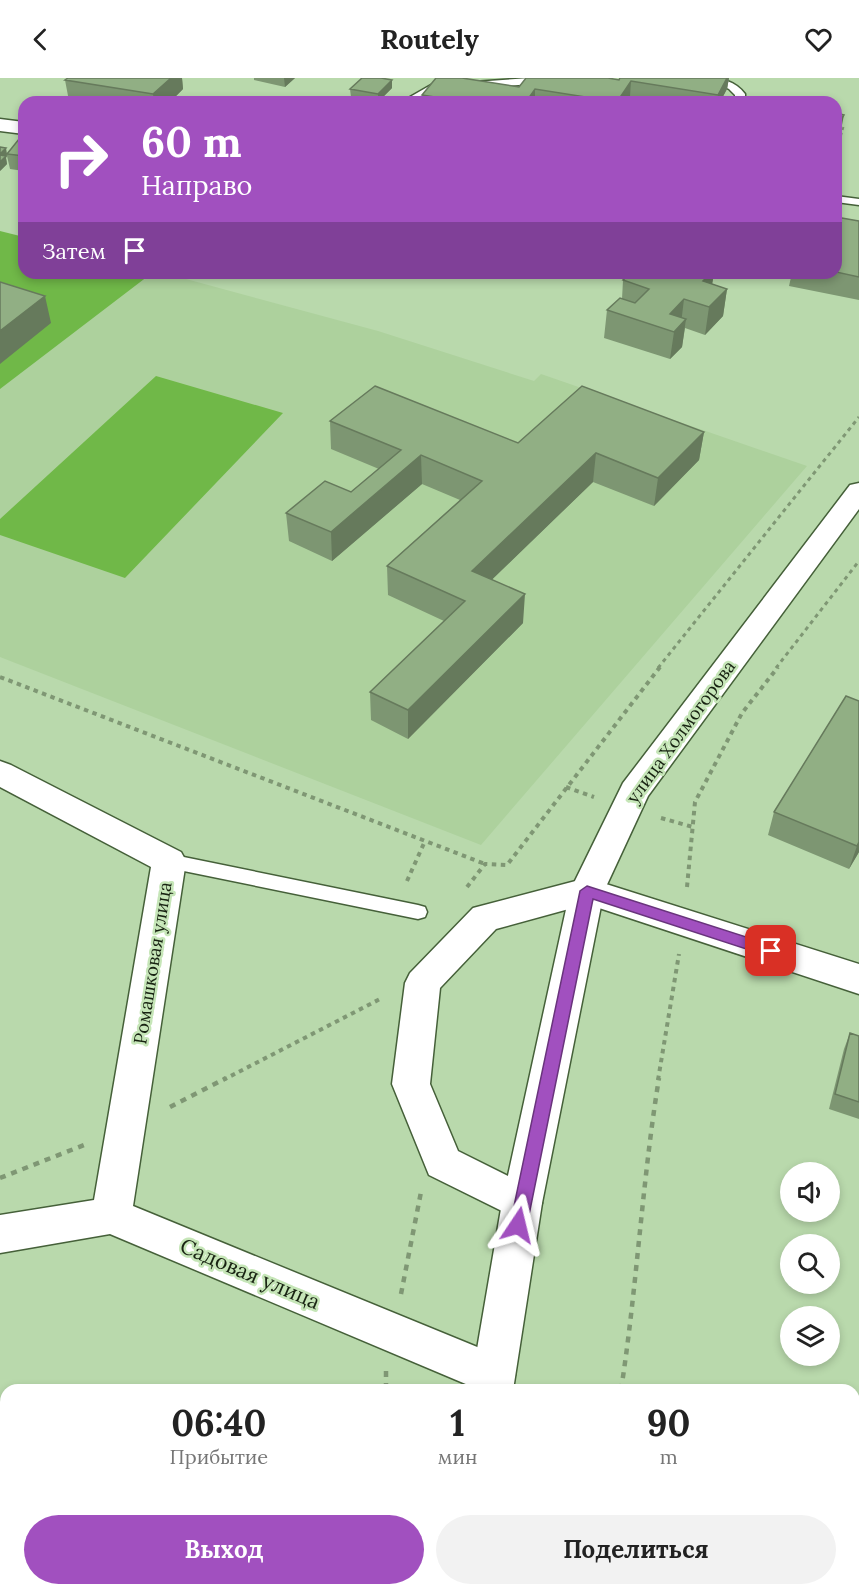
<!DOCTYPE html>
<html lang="ru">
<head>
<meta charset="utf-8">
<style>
	:root { --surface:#fff; --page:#f2f2f2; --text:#222; --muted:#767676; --accent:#a150bf }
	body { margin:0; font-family:Lora,serif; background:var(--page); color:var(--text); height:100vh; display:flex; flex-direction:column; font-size:22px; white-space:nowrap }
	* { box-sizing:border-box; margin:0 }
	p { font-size:20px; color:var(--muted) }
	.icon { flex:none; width:33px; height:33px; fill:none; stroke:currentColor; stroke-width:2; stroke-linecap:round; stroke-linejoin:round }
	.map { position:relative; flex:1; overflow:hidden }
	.panel { position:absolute; left:0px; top:1306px; width:860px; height:212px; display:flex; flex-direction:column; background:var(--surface); border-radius:18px 18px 0 0; box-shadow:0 3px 9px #0003 }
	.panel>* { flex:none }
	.guide { position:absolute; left:18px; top:18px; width:824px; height:183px; border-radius:18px; box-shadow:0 3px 9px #0003; background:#a150bf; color:#fff; overflow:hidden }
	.fabs { position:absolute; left:780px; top:1084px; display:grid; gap:12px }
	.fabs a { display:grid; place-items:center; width:60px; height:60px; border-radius:50%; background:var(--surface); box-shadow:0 3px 9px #0003; font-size:30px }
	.pin { position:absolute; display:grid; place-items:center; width:51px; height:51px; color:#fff; margin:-26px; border-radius:12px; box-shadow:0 3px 9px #0006 }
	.me { position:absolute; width:66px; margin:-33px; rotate:10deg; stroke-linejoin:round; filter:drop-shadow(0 0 4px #0008) }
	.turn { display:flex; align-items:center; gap:21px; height:126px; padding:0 24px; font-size:27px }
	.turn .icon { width:78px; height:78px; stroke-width:2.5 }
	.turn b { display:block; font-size:42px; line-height:51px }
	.then { display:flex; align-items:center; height:57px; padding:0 24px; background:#0003; gap:12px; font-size:22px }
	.eta { display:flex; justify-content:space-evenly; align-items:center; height:102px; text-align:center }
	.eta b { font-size:36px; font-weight:700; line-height:42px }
	.action { display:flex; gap:12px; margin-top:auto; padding:12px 24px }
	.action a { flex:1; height:69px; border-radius:36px; background:var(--accent); color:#fff; font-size:24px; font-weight:700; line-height:69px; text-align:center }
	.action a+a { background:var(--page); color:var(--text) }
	header { display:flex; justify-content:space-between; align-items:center; height:78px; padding:0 24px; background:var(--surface); font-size:27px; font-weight:700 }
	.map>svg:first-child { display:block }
	.built { fill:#add19d }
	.green { fill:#70b848 }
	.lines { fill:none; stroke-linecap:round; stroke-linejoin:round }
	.lane-casing { stroke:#456039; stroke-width:3 }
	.street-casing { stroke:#456039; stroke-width:3 }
	.secondary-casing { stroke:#456039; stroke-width:3 }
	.path-far3 { stroke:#7f9774; stroke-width:2; stroke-dasharray:3 3; stroke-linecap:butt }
	.path-far2 { stroke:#7f9774; stroke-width:3; stroke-dasharray:4 4; stroke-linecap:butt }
	.path-far1 { stroke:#7f9774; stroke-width:4; stroke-dasharray:4.5 4.5; stroke-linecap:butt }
	.path { stroke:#7f9774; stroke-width:4.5; stroke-dasharray:6 6; stroke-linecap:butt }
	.lane { fill:#fff; fill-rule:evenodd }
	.street { fill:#fff; fill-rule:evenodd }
	.secondary { fill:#fff; fill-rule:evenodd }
	.wall { fill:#7d9672 }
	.shaded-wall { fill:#667a5c }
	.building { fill:#91af84; stroke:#667a5c; stroke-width:1.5 }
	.route { fill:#a150bf; stroke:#69347c; stroke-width:1.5 }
	.labels { text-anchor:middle; stroke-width:5; stroke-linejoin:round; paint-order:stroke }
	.street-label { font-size:18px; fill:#182312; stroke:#c6e6b8 }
	.near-street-label { font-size:21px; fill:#182312; stroke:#c6e6b8 }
</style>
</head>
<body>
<header><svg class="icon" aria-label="back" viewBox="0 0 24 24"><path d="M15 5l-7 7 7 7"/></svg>Routely<svg class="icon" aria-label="heart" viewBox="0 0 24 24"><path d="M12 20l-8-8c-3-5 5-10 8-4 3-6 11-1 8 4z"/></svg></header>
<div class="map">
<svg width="859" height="1517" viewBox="0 0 859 1517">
	<rect width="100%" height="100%" fill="#b9d9ac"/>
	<path class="built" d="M 150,195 L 164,195 L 378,253 L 534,303 L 541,296 L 807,388 L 481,767 L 0,579 L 0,310 Z"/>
	<path class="green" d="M 0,153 L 24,159 L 24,195 L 152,195 L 0,311 Z
		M 156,298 L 283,335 L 125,500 L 0,457 L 0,441 Z"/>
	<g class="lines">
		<defs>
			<path id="lane" d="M 530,0 L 550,0 L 551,2 L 546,5 L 434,13 L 419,24 L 409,24 L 410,19 L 431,7 Z
				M 706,0 C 722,0 735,3 745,16 L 745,24 L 735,24 L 735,17 L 729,11 Z
				M 836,118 L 859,121 L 859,127 L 836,124 Z
				M 169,776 L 418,827 L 425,829 L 427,834 L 425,839 L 418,841 L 169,790 L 163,788 L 160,783 L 163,778 Z"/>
			<path id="street" d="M 0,41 L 24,44 L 24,56 L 0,53 Z
				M 0,683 L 11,687 L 181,774 L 186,783 L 133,1128 L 509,1282 L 515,1297 L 509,1312 L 480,1312 L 110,1156 L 0,1175 L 0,1137 L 94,1122 L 151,789 L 0,709 Z
				M 587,800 L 859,886 L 859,916 L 587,826 L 496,851 L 440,910 L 430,1006 L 458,1073 L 536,1112 L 542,1125 L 536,1138 L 522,1143 L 429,1097 L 392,1006 L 405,905 L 410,895 L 473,830 Z"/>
			<path id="secondary" d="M 859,405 L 859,431 L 648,718 L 604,813 L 542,1125 L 513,1312 L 470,1312 L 502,1125 L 570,813 L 623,705 L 850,407 Z
				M 436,1512 L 482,1512 L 482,1517 L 434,1517 Z"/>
		</defs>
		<use href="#lane" class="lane-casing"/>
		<use href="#street" class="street-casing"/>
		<use href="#secondary" class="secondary-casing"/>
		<path class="path-far3" d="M 836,75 L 844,47"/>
		<path class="path-far2" d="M 658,590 L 859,339
			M 776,590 L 859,483"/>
		<path class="path-far1" d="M 0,599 L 485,786
			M 566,709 L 594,719
			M 661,740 L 693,749
			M 407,803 L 425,763
			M 467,809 L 485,786 L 507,787 L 660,589
			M 687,809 L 695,724 L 742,635 L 778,589
			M 223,1002 L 382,920
			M 658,1002 L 679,876"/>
		<path class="path" d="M 170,1029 L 226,1000
			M 0,1100 L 84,1067
			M 401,1216 L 421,1114
			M 386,1293 L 386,1312
			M 621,1312 C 637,1209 642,1104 659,1000
			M 375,1517 L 376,1512
			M 589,1517 L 590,1512"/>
		<use href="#lane" class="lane"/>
		<use href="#street" class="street"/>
		<use href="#secondary" class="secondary"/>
	</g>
	<path class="wall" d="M 68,0 L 182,0 L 183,11 L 170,24 L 75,24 L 69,23 L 65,2 Z
		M 254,0 L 295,0 L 285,9 L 254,2 Z
		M 620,0 L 729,0 L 727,11 L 720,24 L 666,24 L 630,18 L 626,24 L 422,24 L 422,17 L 619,2 Z
		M 392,2 L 392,10 L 378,24 L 351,19 L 350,11 Z
		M 24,62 L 24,93 L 10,91 L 7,78 L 6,80 L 7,86 L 0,93 L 7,76 Z
		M 836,139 L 859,143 L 859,222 L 789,208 L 792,195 L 836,195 Z
		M 631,195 L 714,195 L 712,206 L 727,211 L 723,238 L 705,257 L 685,250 L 682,269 L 670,281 L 604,260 L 607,232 L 622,221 L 623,202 Z
		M 330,343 L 518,365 L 704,354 L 699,382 L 654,428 L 593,404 L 492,501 L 523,545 L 408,661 L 371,642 L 370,614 L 444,543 L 388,517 L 387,488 L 460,422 L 422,406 L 332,483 L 289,463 L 286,435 L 351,414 L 379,391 L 331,371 Z
		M 859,623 L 859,774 L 849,791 L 768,757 L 774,734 Z
		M 850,955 L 859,958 L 859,1041 L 829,1031 L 844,971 Z"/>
	<path class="shaded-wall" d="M 171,0 L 182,0 L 183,11 L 170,24 L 154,24 L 153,16 Z
		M 284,0 L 295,0 L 285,9 Z
		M 727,0 L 729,0 L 727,11 L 720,24 L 717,24 L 718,17 Z
		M 392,2 L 392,10 L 378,24 L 378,16 Z
		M 631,3 L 630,18 L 626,24 L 617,24 Z
		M 535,11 L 535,24 L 526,24 Z
		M 844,37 L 841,52 L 836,59 L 836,49 Z
		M 6,70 L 7,76 L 6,80 L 7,86 L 0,93 L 0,76 Z
		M 711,195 L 714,195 L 710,219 L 703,203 Z
		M 727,211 L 723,238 L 705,257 L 709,229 Z
		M 45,218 L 51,245 L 0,286 L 0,253 Z
		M 684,221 L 681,246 L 686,241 L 682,269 L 670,281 L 674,254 L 670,236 Z
		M 704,354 L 699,382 L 654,428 L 658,400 Z
		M 596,375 L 593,404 L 472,521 L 472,493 Z
		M 421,377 L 422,406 L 332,483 L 331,454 Z
		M 525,516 L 523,545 L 408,661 L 408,632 Z
		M 859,764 L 859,774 L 849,791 L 857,768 Z"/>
	<path class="building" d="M 68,0 L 171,0 L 153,16 L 65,2 Z
		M 362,0 L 381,0 L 392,2 L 378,16 L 350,11 Z
		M 436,0 L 462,0 L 519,9 L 526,0 L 608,0 L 619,2 L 620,0 L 727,0 L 718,17 L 631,3 L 617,24 L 535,11 L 526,24 L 466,24 L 422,17 Z
		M 836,35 L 844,37 L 836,49 Z
		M 19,61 L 24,62 L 24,78 L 7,76 Z
		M 0,69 L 6,70 L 0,76 Z
		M 0,77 L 6,78 L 0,84 Z
		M 836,139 L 859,143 L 859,199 L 836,194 Z
		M 631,195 L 711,195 L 703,203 L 727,211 L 709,229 L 684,221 L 670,236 L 686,241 L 674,254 L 607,232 L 620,220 L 635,225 L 649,211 L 623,202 Z
		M 0,204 L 45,218 L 0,253 Z
		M 375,308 L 518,365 L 582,308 L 704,354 L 658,400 L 596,375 L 472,493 L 525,516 L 408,632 L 370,614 L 465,523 L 387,488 L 482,403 L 421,377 L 331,454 L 286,435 L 325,403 L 351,414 L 401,372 L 330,343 Z
		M 846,618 L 859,623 L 859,764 L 857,768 L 774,734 Z
		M 850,955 L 859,958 L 859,1024 L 835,1016 Z"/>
	<path class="route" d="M 587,808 L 777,869 L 779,873 L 777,877 L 771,879 L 593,821 L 527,1147 L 524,1152 L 518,1154 L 513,1152 L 510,1147 L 580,813 Z"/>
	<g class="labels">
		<g class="street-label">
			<text transform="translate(681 654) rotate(-54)" y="6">улица Холмогорова</text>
			<text transform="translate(153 885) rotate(-81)" y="6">Ромашковая улица</text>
		</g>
		<g class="near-street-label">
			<text transform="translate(250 1196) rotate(23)" y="7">Садовая улица</text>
		</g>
	</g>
</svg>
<div class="fabs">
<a><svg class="icon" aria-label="sound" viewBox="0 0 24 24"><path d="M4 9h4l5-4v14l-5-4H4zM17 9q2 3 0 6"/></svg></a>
<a><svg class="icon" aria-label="search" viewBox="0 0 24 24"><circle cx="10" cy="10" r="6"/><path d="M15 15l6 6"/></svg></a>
<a><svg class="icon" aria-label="layers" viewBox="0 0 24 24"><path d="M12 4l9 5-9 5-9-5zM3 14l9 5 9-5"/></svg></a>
</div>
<div class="pin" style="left:771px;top:873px;background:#d93025"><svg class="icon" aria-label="arrive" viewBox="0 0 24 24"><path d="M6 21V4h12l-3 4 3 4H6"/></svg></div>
<svg class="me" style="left:518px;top:1147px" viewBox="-20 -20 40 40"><path d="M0-17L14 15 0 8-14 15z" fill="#a150bf" stroke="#fff" stroke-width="4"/></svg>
<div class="guide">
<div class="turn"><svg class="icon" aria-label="right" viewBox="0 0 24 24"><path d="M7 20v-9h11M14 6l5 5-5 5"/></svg><div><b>60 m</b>Направо</div></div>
<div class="then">Затем<svg class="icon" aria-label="arrive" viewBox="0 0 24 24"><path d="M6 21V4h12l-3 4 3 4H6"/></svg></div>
</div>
<section class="panel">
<div class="eta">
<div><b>06:40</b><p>Прибытие</p></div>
<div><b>1</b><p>мин</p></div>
<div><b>90</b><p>m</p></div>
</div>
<div class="action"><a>Выход</a><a>Поделиться</a></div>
</section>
</div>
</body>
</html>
